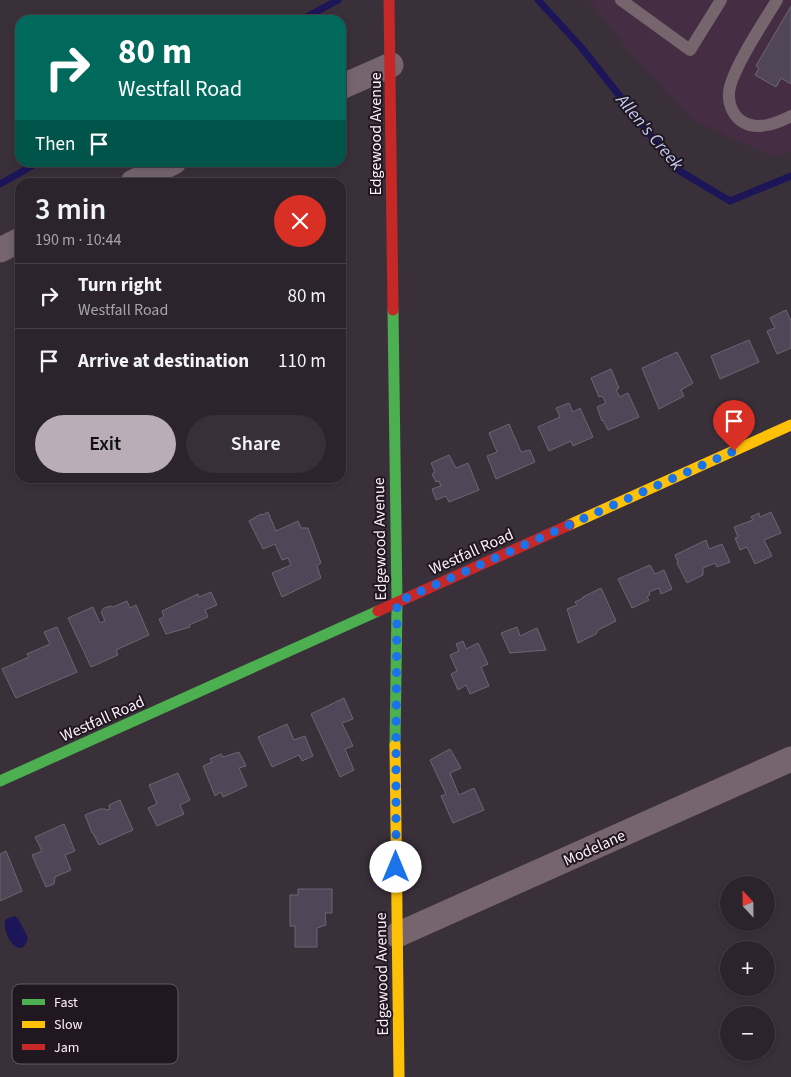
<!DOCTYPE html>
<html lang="en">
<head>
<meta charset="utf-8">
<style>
	:root { --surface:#2c242c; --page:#383038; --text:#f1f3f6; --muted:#a6a4a9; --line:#484148; --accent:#b9adb8 }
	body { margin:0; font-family:"Source Sans 3",sans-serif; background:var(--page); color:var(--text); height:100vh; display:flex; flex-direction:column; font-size:19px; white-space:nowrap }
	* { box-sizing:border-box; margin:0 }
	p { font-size:16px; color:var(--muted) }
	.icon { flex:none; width:28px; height:28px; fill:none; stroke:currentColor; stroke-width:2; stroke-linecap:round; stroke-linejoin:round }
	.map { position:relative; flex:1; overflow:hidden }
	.side { position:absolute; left:15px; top:178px; width:331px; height:305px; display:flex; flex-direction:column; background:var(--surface); border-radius:15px; box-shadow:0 2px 8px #0003,0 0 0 1px var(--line) }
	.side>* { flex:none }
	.guide { position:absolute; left:15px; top:15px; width:331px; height:152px; border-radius:15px; box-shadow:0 2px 8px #0003,0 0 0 1px var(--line); background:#00695c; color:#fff; overflow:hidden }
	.needle { width:32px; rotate:338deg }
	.fabs { position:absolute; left:720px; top:876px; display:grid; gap:10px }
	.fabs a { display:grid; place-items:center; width:55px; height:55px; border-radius:50%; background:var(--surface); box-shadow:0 2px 8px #0003,0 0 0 1px var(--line); font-size:25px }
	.pin { position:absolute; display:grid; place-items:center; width:42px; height:42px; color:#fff; margin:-51px -21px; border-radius:50% 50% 50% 0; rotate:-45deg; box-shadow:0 0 5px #0007 }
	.pin .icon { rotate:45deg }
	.me { position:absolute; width:55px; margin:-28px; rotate:0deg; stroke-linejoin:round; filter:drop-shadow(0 0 4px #0008) }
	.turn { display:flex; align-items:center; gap:18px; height:105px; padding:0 20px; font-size:22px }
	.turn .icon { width:65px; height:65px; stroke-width:2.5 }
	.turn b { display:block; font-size:35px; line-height:42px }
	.then { display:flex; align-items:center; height:48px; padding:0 20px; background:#0003; gap:10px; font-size:19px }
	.round { display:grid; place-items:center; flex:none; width:52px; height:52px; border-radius:26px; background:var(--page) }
	.head { display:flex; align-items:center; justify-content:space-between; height:85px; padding:0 20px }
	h1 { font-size:30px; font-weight:600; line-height:38px }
	.primary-button { display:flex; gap:10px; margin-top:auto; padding:10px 20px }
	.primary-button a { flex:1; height:58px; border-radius:30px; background:var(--accent); color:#111; font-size:20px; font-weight:600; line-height:58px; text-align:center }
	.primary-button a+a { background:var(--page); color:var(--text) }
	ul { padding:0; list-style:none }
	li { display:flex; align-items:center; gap:15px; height:65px; padding:0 20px; border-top:1px solid var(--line) }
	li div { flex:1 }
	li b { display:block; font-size:19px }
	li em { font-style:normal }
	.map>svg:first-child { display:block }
	.built { fill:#452e44 }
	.water { fill:#1c1658 }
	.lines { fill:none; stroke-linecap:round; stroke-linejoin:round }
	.stream { stroke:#1c1658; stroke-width:7 }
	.building { fill:#514558; stroke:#6d6671 }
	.lane { stroke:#76656d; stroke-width:12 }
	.street { stroke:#76656d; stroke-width:25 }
	.fast { stroke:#4caf50; stroke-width:11 }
	.slow { stroke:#ffc107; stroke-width:11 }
	.jam { stroke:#c62828; stroke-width:11 }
	.route { stroke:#1a73e8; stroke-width:9; stroke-dasharray:0 16.2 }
	.labels { text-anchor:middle; stroke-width:4; stroke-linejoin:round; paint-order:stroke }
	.street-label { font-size:16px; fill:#fdf0fc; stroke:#201720 }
	.water-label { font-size:18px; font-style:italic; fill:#c3cbf6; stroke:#201720 }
	.key { fill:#201720; stroke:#625862; stroke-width:1 }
	.key-label { font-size:14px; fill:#fdf0fc }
</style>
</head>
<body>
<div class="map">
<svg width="791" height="1077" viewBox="0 0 791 1077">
	<rect width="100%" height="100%" fill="#3a303a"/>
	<path class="built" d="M 589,0 L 791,0 L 791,151 L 776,158 L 695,121 L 637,61 Z"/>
	<path class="water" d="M 15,916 L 19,920 L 28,938 C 21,964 0,933 6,919 Z"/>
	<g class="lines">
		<path class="stream" d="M 538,0 L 581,47 L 678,170 L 730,201 L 791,176
			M 301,20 L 338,0
			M 0,184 L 39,162"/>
	</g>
	<path class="building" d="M 791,6 L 791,84 L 781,78 L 776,87 L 755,75 L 759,68 L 756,66 Z
		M 786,310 L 791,321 L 791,348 L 777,354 L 767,331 L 775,328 L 770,318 Z
		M 749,340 L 759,362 L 720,379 L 711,356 Z
		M 677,352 L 693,383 L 681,390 L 684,396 L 659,409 L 642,368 Z
		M 611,369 L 619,388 L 616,390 L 620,397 L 628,393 L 639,417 L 608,430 L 603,420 L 602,421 L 597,407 L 606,403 L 602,396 L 599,397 L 591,378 Z
		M 569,403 L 573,412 L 580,408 L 593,437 L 573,446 L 571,441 L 549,451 L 538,427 L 560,417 L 556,408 Z
		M 509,424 L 521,452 L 530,450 L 535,462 L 496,479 L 487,456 L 497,452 L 489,433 Z
		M 449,455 L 456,468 L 468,463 L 479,490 L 449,502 L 446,496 L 436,500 L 432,489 L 441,486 L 439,481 L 436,482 L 432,474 L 435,472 L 431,463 Z
		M 268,512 L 276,531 L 298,521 L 301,528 L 308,528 L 321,563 L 317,566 L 321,578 L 282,597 L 272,573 L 291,565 L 288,558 L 282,560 L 275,544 L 263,549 L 249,521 L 261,514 L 262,515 Z
		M 771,512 L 781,533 L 764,540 L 772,556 L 755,564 L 747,547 L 740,550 L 735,538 L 738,537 L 734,527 L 753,520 L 751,517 L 759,513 L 760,517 Z
		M 706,540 L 709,549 L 722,544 L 730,562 L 717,567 L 715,563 L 703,568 L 703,575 L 687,583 L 677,563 L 678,562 L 675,555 Z
		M 650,565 L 655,574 L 664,570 L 672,589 L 661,594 L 659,588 L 649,592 L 650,595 L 647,597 L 649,600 L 632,608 L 618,579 Z
		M 601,588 L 616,621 L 598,630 L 596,634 L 578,643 L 567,609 L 577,605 L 575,602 L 583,598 L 583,597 Z
		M 211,592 L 217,605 L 205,610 L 208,617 L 189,625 L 190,627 L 166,634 L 159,619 L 164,617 L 162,611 L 198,594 L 199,597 Z
		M 127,601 L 130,608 L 136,605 L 149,635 L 116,650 L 118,655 L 91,667 L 68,618 L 93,607 L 100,623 L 105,621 L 101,612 L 104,608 L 111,606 L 113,607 Z
		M 57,627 L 77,672 L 16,698 L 2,669 L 29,657 L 27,654 L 50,644 L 44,632 Z
		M 517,627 L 520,636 L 537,628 L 546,650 L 510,653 L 501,633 Z
		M 463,641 L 466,649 L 478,643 L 488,664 L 481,667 L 489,686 L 470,694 L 466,685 L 458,690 L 451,674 L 457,671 L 450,655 L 459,651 L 456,644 Z
		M 344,698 L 353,719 L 342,723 L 353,746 L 345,749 L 354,770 L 340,777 L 311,714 Z
		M 287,724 L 294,740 L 305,736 L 313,756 L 302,761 L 299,755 L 272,767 L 258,737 Z
		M 450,749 L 461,768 L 450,773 L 459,795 L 474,788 L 484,810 L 453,823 L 441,796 L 446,794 L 430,760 Z
		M 239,752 L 246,766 L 239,768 L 247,786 L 223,797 L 221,792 L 215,796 L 203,766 L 212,762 L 210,759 L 221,754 L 223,757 Z
		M 178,773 L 190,800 L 180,805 L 184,814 L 157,826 L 148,808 L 157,804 L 149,785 Z
		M 120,800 L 133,830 L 99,845 L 93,833 L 92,833 L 85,815 L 100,809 L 105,809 L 107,810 L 110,809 L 109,805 Z
		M 64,824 L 75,851 L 65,855 L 71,870 L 55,877 L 54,884 L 46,887 L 32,855 L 42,851 L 35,837 Z
		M 6,851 L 22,891 L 0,901 L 0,854 Z
		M 298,889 L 332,889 L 332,913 L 325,913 L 326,925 L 317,928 L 317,947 L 295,947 L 295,926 L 290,926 L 290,895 L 298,895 Z"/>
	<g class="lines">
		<path class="lane" d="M 621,0 L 690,50 L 721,0
			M 777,0 C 765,20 730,72 729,93 C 728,105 734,117 743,122 C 758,131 777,123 791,116"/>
		<path class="street" d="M 341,87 L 391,65
			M 133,182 L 174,162
			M 0,250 L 20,240
			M 397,935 L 791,759"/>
		<path class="fast" d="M 393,310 L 397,602 L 395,745
			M 0,781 L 378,611"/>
		<path class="slow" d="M 569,525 L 791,425
			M 395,745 L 399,1077"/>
		<path class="jam" d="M 389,0 L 393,310
			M 378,611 L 569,525"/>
	</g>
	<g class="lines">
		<path class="route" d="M 396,867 L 396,747 L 397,602 L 734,451"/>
	</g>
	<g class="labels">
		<g class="street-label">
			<text transform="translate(375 134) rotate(-90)" y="6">Edgewood Avenue</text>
			<text transform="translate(379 539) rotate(-91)" y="6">Edgewood Avenue</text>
			<text transform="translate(471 551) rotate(-24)" y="6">Westfall Road</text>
			<text transform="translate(102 718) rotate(-24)" y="6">Westfall Road</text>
			<text transform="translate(594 847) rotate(-24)" y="6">Modelane</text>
			<text transform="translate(381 974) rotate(-91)" y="6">Edgewood Avenue</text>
		</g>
		<g class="water-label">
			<text transform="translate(650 132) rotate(50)" y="6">Allen's Creek</text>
		</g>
	</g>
	<rect x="12" y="984" width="166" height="80" rx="8" class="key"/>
	<rect x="22" y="999" width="23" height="6" fill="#4caf50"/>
	<rect x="22" y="1021" width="23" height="7" fill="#ffc107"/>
	<rect x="22" y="1044" width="23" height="6" fill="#c62828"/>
	<g class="key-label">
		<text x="54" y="1007">Fast</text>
		<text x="54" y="1029">Slow</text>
		<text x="54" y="1052">Jam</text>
	</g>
</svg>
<div class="fabs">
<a><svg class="needle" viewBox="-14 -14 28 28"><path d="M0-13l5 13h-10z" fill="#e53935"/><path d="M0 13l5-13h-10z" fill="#a6a4a9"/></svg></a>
<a>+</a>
<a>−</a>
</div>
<div class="pin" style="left:734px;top:451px;background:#d93025"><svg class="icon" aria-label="arrive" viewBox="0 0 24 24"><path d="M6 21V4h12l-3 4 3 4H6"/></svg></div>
<svg class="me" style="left:396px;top:867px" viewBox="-20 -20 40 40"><circle r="19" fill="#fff"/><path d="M0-13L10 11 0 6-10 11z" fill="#1a73e8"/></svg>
<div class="guide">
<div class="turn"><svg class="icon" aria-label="right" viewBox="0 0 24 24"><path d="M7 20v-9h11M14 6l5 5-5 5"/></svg><div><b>80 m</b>Westfall Road</div></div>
<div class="then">Then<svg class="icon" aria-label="arrive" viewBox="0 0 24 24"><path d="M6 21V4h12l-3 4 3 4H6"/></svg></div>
</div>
<section class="side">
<div class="head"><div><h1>3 min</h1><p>190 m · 10:44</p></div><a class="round" style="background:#d93025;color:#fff"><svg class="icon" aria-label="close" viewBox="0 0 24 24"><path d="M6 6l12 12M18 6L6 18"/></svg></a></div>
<ul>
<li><svg class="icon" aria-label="right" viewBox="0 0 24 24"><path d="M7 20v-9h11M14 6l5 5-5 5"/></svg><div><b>Turn right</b><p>Westfall Road</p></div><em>80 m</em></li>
<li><svg class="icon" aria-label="arrive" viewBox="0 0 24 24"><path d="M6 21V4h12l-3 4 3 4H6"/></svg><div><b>Arrive at destination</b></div><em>110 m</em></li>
</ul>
<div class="primary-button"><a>Exit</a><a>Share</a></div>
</section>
</div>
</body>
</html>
